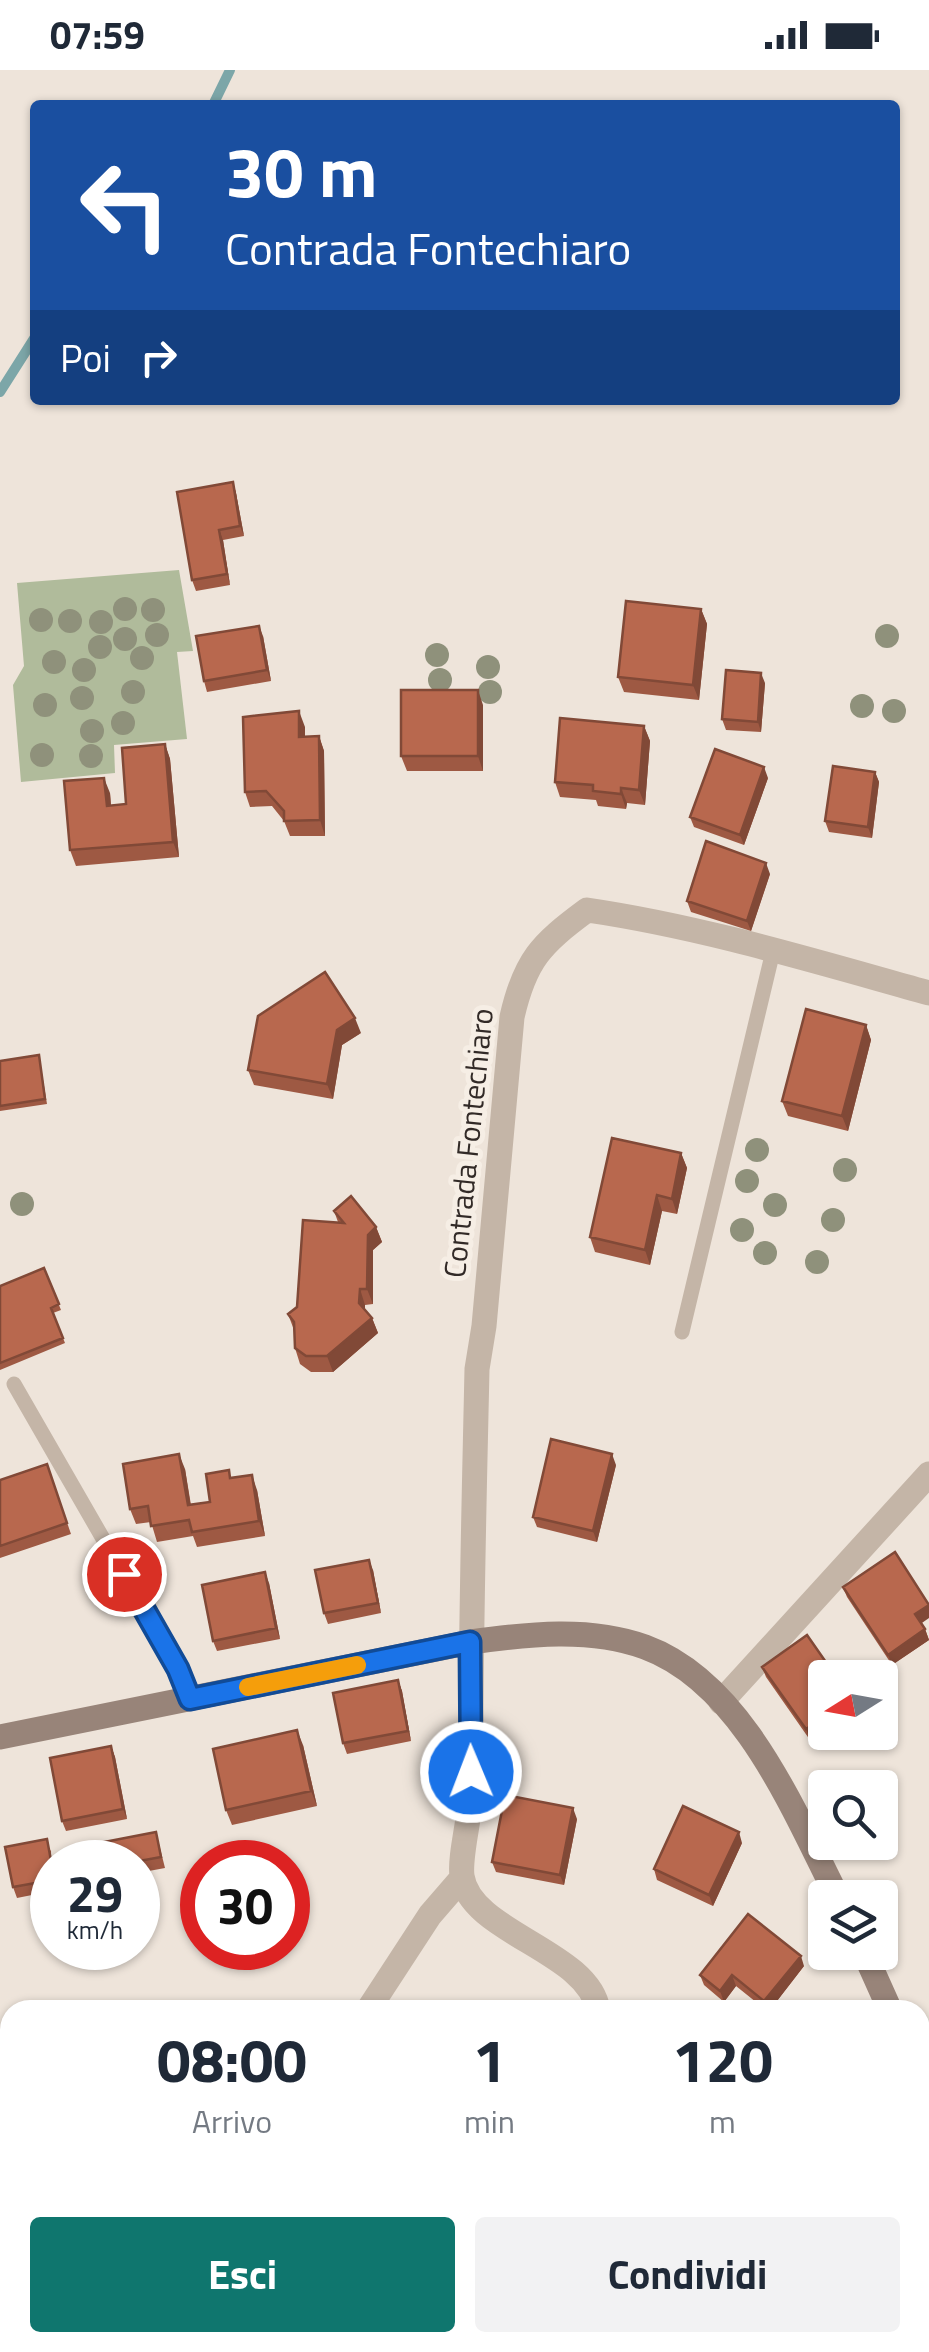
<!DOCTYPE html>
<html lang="it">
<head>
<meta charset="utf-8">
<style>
	:root { --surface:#fff; --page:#f2f2f3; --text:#1f2937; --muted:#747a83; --accent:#0f766e }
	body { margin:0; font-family:"Titillium Web",sans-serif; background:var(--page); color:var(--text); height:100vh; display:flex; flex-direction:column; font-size:38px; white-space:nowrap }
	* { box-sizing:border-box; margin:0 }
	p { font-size:32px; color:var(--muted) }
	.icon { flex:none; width:55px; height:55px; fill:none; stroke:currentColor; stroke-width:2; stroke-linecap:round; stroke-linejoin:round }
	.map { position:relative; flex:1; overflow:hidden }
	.panel { position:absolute; left:0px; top:1930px; width:930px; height:352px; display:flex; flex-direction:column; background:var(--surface); border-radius:30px 30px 0 0; box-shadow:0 2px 8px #0004 }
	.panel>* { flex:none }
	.top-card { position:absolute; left:30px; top:30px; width:870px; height:305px; border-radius:10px; box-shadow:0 2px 8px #0004; background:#1a4fa0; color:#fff; overflow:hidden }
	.needle { width:65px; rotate:259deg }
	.tools { position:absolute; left:808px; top:1590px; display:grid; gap:20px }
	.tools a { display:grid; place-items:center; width:90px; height:90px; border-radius:10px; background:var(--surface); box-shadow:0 2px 8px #0004; font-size:50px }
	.speed { position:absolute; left:30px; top:1770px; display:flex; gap:20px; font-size:50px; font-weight:700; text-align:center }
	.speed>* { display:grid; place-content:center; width:130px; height:130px; border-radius:50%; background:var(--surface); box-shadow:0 2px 8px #0004; line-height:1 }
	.speed small { font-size:25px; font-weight:400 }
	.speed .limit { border:15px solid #d22; background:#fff; color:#111 }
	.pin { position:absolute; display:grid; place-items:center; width:85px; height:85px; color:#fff; margin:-42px; border:5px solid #fff; border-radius:50%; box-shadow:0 2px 10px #0007 }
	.me { position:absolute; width:110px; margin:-55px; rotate:359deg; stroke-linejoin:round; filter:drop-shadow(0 0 8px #0008) }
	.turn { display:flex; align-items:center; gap:35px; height:210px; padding:0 30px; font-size:45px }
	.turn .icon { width:130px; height:130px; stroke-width:2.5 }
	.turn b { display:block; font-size:70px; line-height:85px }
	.then { display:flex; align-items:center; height:95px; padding:0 30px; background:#0003; gap:20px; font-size:38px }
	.eta { display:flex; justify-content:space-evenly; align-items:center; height:170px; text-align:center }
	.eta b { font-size:60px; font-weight:700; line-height:70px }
	.action { display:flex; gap:20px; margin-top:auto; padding:20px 30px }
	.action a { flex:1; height:115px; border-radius:10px; background:var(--accent); color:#fff; font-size:40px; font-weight:700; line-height:115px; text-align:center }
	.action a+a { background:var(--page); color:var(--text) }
	.status { display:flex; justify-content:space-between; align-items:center; height:70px; padding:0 50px; background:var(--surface); direction:ltr }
	.status svg { height:28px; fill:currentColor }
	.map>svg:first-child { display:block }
	.green { fill:#b0bb9b }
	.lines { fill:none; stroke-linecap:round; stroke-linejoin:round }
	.stream { stroke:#7ca6a8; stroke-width:10 }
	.service { stroke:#c4b5a7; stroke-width:15 }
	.minor { stroke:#c4b5a7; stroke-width:25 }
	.secondary { stroke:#988479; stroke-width:25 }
	.tree { fill:#8f917b }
	.wall { fill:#9e5943 }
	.shaded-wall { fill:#814937 }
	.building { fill:#b8684e; stroke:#814937; stroke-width:2.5 }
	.route-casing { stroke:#114b97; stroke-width:25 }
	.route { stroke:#1a73e8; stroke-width:18 }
	.slow { stroke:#f59e0b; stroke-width:18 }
	.labels { text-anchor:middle; stroke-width:10; stroke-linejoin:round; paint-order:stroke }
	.street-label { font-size:30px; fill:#322a27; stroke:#f6eee5 }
</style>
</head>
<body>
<div class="status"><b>07:59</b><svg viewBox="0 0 49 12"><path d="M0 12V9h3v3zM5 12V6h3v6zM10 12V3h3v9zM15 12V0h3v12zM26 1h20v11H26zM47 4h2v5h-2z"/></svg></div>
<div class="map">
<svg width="929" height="2282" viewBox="0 0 929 2282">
	<rect width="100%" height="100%" fill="#eee4da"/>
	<path class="green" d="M 179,500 L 193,581 L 177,582 L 187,669 L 114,675 L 115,703 L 21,712 L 13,615 L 24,596 L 17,513 Z"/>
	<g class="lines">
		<path class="stream" d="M 213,35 L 230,0
			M 0,322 L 35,267"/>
		<path class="service" d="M 682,1262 L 773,881
			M 14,1314 L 178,1599 L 190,1629"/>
		<path class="minor" d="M 721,1632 L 929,1404
			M 368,1940 L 430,1845 L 462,1808
			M 598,1940 C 589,1881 470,1863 462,1806 C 459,1785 472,1742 471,1716 C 470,1577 474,1438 477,1299 L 484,1256 L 512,947 C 525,890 541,874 587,840 C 703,857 817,892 929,923
			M 693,2272 L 697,2282
			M 225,2282 L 226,2272"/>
		<path class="secondary" d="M 0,1667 L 471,1572 C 528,1564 590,1557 645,1577 C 743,1613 794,1742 838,1828
			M 864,1882 L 890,1940
			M 920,2005 L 929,2025"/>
	</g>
	<g class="tree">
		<circle cx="125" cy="539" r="12"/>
		<circle cx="153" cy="540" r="12"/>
		<circle cx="41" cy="550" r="12"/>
		<circle cx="70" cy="551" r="12"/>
		<circle cx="101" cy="552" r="12"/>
		<circle cx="157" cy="565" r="12"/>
		<circle cx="887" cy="566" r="12"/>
		<circle cx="125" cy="569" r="12"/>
		<circle cx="100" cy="577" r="12"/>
		<circle cx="437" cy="585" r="12"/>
		<circle cx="142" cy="588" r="12"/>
		<circle cx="54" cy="592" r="12"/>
		<circle cx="488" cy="597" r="12"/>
		<circle cx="84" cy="600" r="12"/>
		<circle cx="440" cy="610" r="12"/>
		<circle cx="133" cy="622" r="12"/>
		<circle cx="490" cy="622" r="12"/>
		<circle cx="82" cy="628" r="12"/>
		<circle cx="45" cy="635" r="12"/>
		<circle cx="862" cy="636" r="12"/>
		<circle cx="894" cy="641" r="12"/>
		<circle cx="123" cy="653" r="12"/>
		<circle cx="92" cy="661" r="12"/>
		<circle cx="42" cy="685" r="12"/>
		<circle cx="91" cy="686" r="12"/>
		<circle cx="757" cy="1080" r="12"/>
		<circle cx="845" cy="1100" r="12"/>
		<circle cx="747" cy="1111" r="12"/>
		<circle cx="22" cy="1134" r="12"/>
		<circle cx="775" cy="1135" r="12"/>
		<circle cx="833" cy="1150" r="12"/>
		<circle cx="742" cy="1160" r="12"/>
		<circle cx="765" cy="1183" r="12"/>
		<circle cx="817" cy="1192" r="12"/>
	</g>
	<path class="wall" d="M 233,412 L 236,423 L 244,466 L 223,470 L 230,515 L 196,521 L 192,510 Z
		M 701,539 L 707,554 L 699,630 L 624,622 L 618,607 Z
		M 263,566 L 271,611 L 207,622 L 204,611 Z
		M 765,613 L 761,662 L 726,660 L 722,649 Z
		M 483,635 L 483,701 L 407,701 L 401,686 Z
		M 644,656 L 650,671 L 645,735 L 627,733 L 626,739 L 598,736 L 596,730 L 560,727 L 555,712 Z
		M 305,657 L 305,667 L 319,666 L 324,681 L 325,766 L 290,766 L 284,751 L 272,736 L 250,737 L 245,722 Z
		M 165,674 L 170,689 L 179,787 L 76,796 L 70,780 L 110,723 L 111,735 L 126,734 Z
		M 875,702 L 879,712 L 872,768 L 829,762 L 825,751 Z
		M 768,708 L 744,775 L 694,757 L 690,747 Z
		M 770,804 L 751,861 L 691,842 L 687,831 Z
		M 866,955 L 871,970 L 848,1061 L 788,1046 L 782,1031 Z
		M 361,963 L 342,975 L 333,1029 L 254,1015 L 248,1000 Z
		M 39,985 L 47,1034 L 0,1041 L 0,991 Z
		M 681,1083 L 687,1098 L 677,1144 L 662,1141 L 650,1195 L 595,1182 L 590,1167 Z
		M 334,1141 L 376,1157 L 382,1172 L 373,1180 L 373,1234 L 365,1235 L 365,1240 L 372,1248 L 378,1263 L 333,1302 L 311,1302 L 300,1294 L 295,1278 L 294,1260 L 288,1244 L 297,1237 L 338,1152 Z
		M 44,1198 L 61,1240 L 53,1243 L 65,1273 L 0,1300 L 0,1216 Z
		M 47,1394 L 71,1464 L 0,1488 L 0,1410 Z
		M 616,1395 L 597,1472 L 537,1457 L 533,1447 Z
		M 185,1399 L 191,1435 L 210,1432 L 232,1408 L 257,1420 L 265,1466 L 197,1477 L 193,1466 L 157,1472 L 151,1452 L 136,1454 L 130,1439 Z
		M 373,1500 L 381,1543 L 328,1554 L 324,1543 Z
		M 269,1513 L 280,1569 L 217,1581 L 213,1571 Z
		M 843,1517 L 925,1559 L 929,1570 L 892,1595 L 847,1527 Z
		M 762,1597 L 825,1608 L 825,1659 L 810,1670 L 766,1607 Z
		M 398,1610 L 402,1621 L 411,1671 L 347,1684 L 343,1673 Z
		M 303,1675 L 317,1736 L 232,1755 L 226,1740 Z
		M 111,1676 L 115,1687 L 127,1749 L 66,1761 L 62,1751 Z
		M 577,1749 L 564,1815 L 496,1802 L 492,1792 Z
		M 156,1762 L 165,1798 L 138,1803 L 138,1792 Z
		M 742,1773 L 713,1836 L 657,1810 L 654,1799 Z
		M 51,1780 L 52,1821 L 17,1828 L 13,1817 Z
		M 804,1896 L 770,1940 L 766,1940 L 736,1916 L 724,1932 L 704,1915 L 700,1905 Z
		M 920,2168 L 927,2186 L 920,2189 Z
		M 713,2272 L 736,2272 L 727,2282 L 723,2282 Z
		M 738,2272 L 815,2272 L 806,2282 L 747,2282 Z"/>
	<path class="shaded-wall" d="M 233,412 L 236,423 L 244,466 L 240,456 Z
		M 219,460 L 223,470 L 230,515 L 227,504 Z
		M 701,539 L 707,554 L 699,630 L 693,615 Z
		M 259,556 L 263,566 L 271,611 L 267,600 Z
		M 761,603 L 765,613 L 761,662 L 758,652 Z
		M 478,620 L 483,635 L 483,701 L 478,686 Z
		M 299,641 L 305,657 L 305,682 L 299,667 Z
		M 644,656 L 650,671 L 645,735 L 639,720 Z
		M 319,666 L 324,681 L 325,766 L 320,750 Z
		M 165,674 L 170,689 L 179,787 L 173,772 Z
		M 764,697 L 768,708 L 744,775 L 740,765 Z
		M 875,702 L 879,712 L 872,768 L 868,757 Z
		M 104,708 L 110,723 L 112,751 L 107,736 Z
		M 621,718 L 627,733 L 626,739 L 621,724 Z
		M 766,793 L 770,804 L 751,861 L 747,851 Z
		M 355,948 L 361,963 L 342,975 L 333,1029 L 327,1014 L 337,960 Z
		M 866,955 L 871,970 L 848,1061 L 842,1046 Z
		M 681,1083 L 687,1098 L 677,1144 L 672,1129 Z
		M 657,1125 L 662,1141 L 650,1195 L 645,1180 Z
		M 376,1157 L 382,1172 L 373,1180 L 373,1234 L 367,1219 L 368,1165 Z
		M 360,1219 L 365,1235 L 365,1248 L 359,1233 Z
		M 372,1248 L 378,1263 L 333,1302 L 327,1286 Z
		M 179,1384 L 185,1399 L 193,1451 L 188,1435 Z
		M 612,1384 L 616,1395 L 597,1472 L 593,1461 Z
		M 252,1405 L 257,1420 L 265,1466 L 259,1451 Z
		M 369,1490 L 373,1500 L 381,1543 L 378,1533 Z
		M 265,1502 L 269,1513 L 280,1569 L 276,1558 Z
		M 929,1535 L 929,1548 L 919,1555 L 915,1544 Z
		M 925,1559 L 929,1570 L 892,1595 L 888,1585 Z
		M 398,1610 L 402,1621 L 411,1671 L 408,1661 Z
		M 884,1625 L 888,1636 L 880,1642 L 880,1628 Z
		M 825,1646 L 825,1659 L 810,1670 L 806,1659 Z
		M 297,1660 L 303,1675 L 317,1736 L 311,1721 Z
		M 111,1676 L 115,1687 L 127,1749 L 123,1739 Z
		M 573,1738 L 577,1749 L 564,1815 L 560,1805 Z
		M 739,1762 L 742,1773 L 713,1836 L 709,1825 Z
		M 801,1886 L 804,1896 L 770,1940 L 768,1940 L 764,1931 Z
		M 732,1905 L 736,1916 L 724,1932 L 720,1921 Z
		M 721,2272 L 736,2272 L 727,2282 L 724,2282 Z
		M 795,2272 L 815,2272 L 806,2282 L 786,2282 Z"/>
	<path class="building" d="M 233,412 L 240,456 L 219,460 L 227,504 L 192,510 L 177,422 Z
		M 626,531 L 701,539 L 693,615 L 618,607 Z
		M 259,556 L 267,600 L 204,611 L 196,566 Z
		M 726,600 L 761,603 L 758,652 L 722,649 Z
		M 401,620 L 478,620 L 478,686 L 401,686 Z
		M 299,641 L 299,667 L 319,666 L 320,750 L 284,751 L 284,741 L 266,721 L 245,722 L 243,647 Z
		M 560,648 L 644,656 L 639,720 L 621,718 L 621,724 L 593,721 L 593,715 L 555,712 Z
		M 165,674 L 173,772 L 70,780 L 64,711 L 104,708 L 107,736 L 126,734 L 122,678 Z
		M 715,679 L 764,697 L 740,765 L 690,747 Z
		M 833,696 L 875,702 L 868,757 L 825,751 Z
		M 706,771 L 766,793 L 747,851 L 687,831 Z
		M 325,902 L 355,948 L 337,960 L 327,1014 L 248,1000 L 258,946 Z
		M 806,939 L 866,955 L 842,1046 L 782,1031 Z
		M 39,985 L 45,1029 L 0,1036 L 0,991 Z
		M 612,1068 L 681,1083 L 672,1129 L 657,1125 L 645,1180 L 590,1167 Z
		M 351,1126 L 376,1157 L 368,1165 L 367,1219 L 360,1219 L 359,1233 L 372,1248 L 327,1286 L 306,1286 L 295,1278 L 294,1252 L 288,1244 L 297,1237 L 303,1150 L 344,1153 L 334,1141 Z
		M 44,1198 L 59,1234 L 51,1238 L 63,1268 L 0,1293 L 0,1216 Z
		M 551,1369 L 612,1384 L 593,1461 L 533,1447 Z
		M 179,1384 L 188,1435 L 210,1432 L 206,1404 L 229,1400 L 230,1408 L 252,1405 L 259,1451 L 192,1462 L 189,1450 L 151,1456 L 148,1436 L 130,1439 L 123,1394 Z
		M 47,1394 L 67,1453 L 0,1476 L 0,1410 Z
		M 895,1482 L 929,1535 L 915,1544 L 925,1559 L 888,1585 L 843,1517 Z
		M 369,1490 L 378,1533 L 324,1543 L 315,1500 Z
		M 265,1502 L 276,1558 L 213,1571 L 202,1515 Z
		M 807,1565 L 837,1608 L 825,1608 L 825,1646 L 806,1659 L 762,1597 Z
		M 398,1610 L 408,1661 L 343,1673 L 333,1623 Z
		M 297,1660 L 311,1721 L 226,1740 L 213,1679 Z
		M 111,1676 L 123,1739 L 62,1751 L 50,1688 Z
		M 505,1725 L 573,1738 L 560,1805 L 492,1792 Z
		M 683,1736 L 739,1762 L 709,1825 L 654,1799 Z
		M 156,1762 L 161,1787 L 134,1792 L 98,1792 L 94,1774 Z
		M 47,1769 L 52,1796 L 52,1810 L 13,1817 L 5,1777 Z
		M 748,1844 L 801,1886 L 764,1931 L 732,1905 L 720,1921 L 700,1905 Z
		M 620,2272 L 647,2272 L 651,2282 L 624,2282 Z
		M 748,2272 L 795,2272 L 786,2282 L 757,2282 Z"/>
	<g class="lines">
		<defs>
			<path id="route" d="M 124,1504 L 178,1599 L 190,1629 L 470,1572 L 471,1702"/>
		</defs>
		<use href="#route" class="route-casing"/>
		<use href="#route" class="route"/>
		<path class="slow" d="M 248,1617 L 357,1595"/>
	</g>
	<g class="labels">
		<g class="street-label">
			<text transform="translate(469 1073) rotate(-84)" y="10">Contrada Fontechiaro</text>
		</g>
	</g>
</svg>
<div class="tools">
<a><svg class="needle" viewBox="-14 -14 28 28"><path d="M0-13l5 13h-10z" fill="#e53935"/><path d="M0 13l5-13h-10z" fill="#747a83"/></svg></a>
<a><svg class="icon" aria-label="search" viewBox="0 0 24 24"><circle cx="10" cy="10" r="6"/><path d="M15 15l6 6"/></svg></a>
<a><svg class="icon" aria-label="layers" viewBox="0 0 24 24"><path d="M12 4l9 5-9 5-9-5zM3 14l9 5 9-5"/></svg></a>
</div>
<div class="speed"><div>29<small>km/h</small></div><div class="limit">30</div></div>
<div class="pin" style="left:124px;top:1504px;background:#d93025"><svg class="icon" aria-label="arrive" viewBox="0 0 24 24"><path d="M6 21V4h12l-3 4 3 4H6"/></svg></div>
<svg class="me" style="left:471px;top:1702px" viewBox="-20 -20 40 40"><circle r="17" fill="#1a73e8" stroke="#fff" stroke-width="3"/><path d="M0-11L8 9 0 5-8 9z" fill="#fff"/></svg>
<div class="top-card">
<div class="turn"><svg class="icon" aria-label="left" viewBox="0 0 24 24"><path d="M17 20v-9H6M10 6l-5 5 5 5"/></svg><div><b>30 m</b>Contrada Fontechiaro</div></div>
<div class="then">Poi<svg class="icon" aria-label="right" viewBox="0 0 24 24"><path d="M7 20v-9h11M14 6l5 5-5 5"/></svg></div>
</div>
<section class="panel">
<div class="eta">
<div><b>08:00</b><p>Arrivo</p></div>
<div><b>1</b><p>min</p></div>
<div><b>120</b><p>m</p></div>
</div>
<div class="action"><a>Esci</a><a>Condividi</a></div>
</section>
</div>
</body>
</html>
